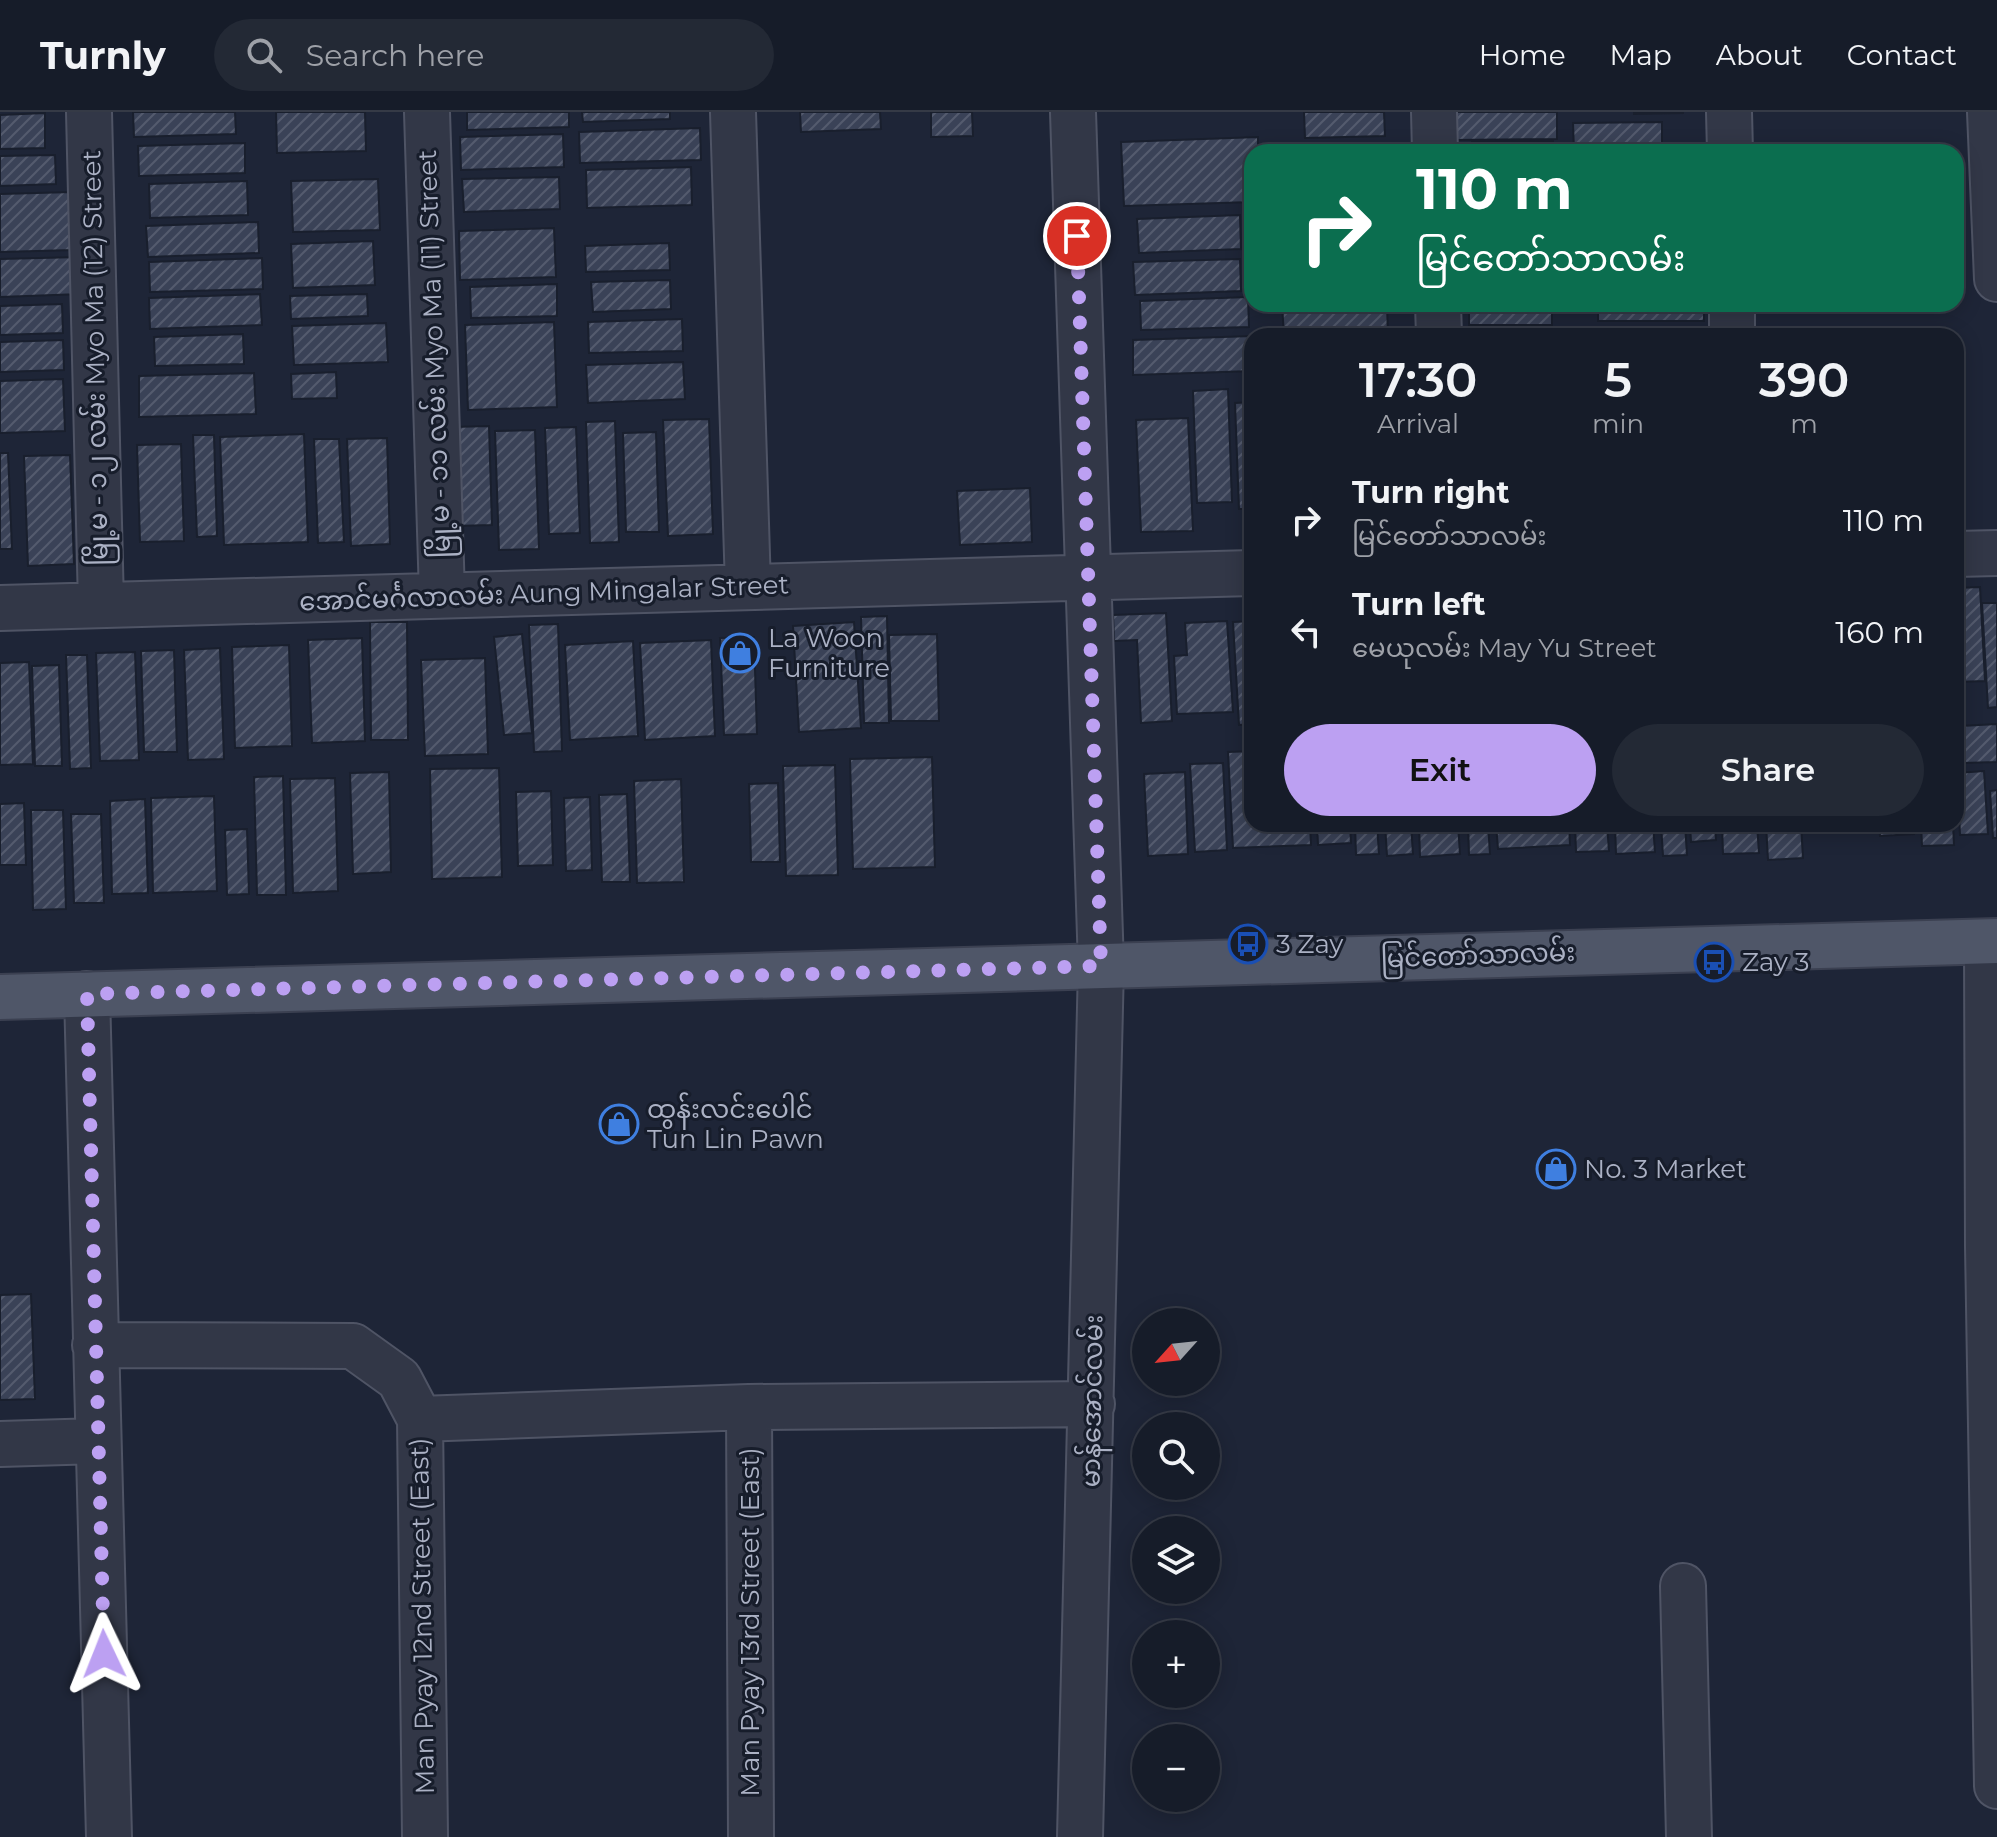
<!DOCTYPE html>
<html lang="en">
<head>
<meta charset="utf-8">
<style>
	:root { --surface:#161c29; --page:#232935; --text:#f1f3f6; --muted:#9ea1a8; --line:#353a46; --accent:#bca0f2 }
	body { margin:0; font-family:Montserrat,"Noto Sans Myanmar",sans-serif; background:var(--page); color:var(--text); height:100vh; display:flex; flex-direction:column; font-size:30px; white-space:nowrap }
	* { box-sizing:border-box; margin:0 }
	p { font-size:26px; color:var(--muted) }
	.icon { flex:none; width:44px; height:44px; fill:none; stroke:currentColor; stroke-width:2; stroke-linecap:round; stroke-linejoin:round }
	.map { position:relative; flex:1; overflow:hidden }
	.panel { position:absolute; left:1244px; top:216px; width:720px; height:504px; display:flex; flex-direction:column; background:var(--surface); border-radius:24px; box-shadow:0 4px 20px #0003,0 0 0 2px var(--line) }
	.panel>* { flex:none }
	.top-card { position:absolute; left:1244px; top:32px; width:720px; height:168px; border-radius:24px; box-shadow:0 4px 20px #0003,0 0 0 2px var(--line); background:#0b6e4f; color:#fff; overflow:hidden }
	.needle { width:52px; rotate:243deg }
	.buttons { position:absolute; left:1132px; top:1196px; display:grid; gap:16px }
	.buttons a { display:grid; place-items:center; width:88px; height:88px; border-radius:50%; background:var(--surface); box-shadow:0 4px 20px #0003,0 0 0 2px var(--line); font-size:40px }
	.pin { position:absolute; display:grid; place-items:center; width:68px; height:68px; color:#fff; margin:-34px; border:4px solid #fff; border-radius:50%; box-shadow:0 2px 8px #0007 }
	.me { position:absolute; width:88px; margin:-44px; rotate:358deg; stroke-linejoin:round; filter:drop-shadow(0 0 6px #0008) }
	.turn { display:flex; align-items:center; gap:28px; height:168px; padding:0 40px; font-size:36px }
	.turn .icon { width:104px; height:104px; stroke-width:2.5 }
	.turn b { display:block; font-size:56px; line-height:68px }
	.eta { display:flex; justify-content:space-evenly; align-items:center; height:136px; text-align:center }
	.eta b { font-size:48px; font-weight:600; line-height:56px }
	.cta { display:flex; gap:16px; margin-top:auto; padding:16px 40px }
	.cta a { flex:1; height:92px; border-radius:48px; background:var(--accent); color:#111; font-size:32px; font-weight:600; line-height:92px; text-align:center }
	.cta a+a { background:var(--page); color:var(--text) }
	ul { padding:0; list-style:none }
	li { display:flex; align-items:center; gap:24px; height:112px; padding:0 40px }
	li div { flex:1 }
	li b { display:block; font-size:30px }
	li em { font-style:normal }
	header { display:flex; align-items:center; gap:48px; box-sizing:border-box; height:112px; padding:0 40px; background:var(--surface); border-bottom:2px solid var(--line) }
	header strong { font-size:38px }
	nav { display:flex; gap:44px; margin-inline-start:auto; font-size:28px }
	.search { width:560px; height:72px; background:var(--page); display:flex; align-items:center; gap:20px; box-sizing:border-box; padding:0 28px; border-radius:44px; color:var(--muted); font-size:30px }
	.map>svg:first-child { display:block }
	.building { fill:url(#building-hatch); stroke:#191f2d; stroke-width:2 }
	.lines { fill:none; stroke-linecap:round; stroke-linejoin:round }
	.minor-casing { stroke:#4f5465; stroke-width:48 }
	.major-casing { stroke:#3b4051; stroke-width:48 }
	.minor { stroke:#323747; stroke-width:44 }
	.major { stroke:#4f5668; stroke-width:44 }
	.route { stroke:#bca0f2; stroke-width:14; stroke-dasharray:0 25.2 }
	.labels { text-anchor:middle; stroke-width:6; stroke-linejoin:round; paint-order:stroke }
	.street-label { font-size:26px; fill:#abb1c4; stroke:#171d2b }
	.poi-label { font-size:26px; fill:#abb1c4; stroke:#171d2b; text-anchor:start }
</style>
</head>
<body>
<header>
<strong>Turnly</strong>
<div class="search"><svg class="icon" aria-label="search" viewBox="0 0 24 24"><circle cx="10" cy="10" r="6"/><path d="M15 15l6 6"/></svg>Search here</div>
<nav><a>Home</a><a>Map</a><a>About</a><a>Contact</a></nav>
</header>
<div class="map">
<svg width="1997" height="1725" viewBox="0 0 1997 1725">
	<defs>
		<pattern id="building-hatch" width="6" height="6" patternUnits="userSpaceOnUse" patternTransform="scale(2)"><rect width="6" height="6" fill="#3a4257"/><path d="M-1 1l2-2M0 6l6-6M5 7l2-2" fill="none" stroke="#545b6e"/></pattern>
	</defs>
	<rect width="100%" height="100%" fill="#1e2537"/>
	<path class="building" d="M 133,0 L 235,0 L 236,22 L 134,25 Z
		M 276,0 L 365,0 L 366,39 L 277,41 Z
		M 467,0 L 569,0 L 569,15 L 467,18 Z
		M 582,0 L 670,0 L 670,7 L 583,10 Z
		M 800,0 L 880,0 L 881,17 L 801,20 Z
		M 931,0 L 972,0 L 973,24 L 931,25 Z
		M 1304,0 L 1384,0 L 1385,24 L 1305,26 Z
		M 1451,0 L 1557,0 L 1557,27 L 1452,28 Z
		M 1634,0 L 1683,0 L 1683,1 L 1634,2 Z
		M 45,1 L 45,36 L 0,37 L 0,3 Z
		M 1662,10 L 1662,40 L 1574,40 L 1573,11 Z
		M 700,16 L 701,48 L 580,51 L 579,20 Z
		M 563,22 L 564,55 L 461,58 L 460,25 Z
		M 1258,25 L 1258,40 L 1252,40 L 1252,90 L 1124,94 L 1121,30 Z
		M 1553,29 L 1553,40 L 1472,40 L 1472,30 Z
		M 245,31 L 245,61 L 139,64 L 138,34 Z
		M 1388,34 L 1388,40 L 1273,38 Z
		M 55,43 L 56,72 L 0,74 L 0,44 Z
		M 691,55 L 692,93 L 587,96 L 586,58 Z
		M 559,65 L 560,97 L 464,100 L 462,67 Z
		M 378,67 L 380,118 L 293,120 L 291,69 Z
		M 247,69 L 248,103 L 150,106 L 149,72 Z
		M 72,80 L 74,138 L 0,140 L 0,82 Z
		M 1240,103 L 1241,137 L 1139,141 L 1137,107 Z
		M 258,110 L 259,141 L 148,145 L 146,114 Z
		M 554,116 L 556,165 L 460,168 L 459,119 Z
		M 373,129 L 375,173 L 293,176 L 291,132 Z
		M 669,131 L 670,158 L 586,160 L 585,134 Z
		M 79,145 L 81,182 L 0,185 L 0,147 Z
		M 262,146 L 263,177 L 150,180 L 149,150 Z
		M 1240,147 L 1241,179 L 1135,183 L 1133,150 Z
		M 670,168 L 671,197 L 593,200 L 591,170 Z
		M 557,172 L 557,204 L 471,206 L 470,175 Z
		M 260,182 L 262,213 L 150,217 L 149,186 Z
		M 367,182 L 368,204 L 291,207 L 290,184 Z
		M 1248,185 L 1249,215 L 1141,218 L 1140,189 Z
		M 62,192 L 63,221 L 0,223 L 0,194 Z
		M 1282,192 L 1387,192 L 1388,224 L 1284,224 Z
		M 1469,192 L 1552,192 L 1552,213 L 1469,213 Z
		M 1598,192 L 1704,192 L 1704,209 L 1598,209 Z
		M 682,207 L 683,239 L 589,241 L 588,210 Z
		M 554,210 L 557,295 L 468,298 L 465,213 Z
		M 386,211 L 388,250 L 294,253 L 292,214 Z
		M 1634,215 L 1720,215 L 1720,224 L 1634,224 Z
		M 1477,220 L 1589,220 L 1589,224 L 1477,224 Z
		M 243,222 L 244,252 L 155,254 L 154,225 Z
		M 1252,224 L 1252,259 L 1133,263 L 1133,228 Z
		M 63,228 L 64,258 L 0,260 L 0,230 Z
		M 683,250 L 685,287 L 588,291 L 586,253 Z
		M 336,260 L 337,286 L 292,287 L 291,262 Z
		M 254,261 L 256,302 L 139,305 L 139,264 Z
		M 63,267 L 65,319 L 0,321 L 0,269 Z
		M 1228,277 L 1232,390 L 1197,391 L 1193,279 Z
		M 1252,290 L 1252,397 L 1239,397 L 1235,291 Z
		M 1188,306 L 1193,419 L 1141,420 L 1136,308 Z
		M 709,307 L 713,422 L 668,424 L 663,308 Z
		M 615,309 L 619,430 L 590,431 L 586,310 Z
		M 489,314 L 492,413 L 455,414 L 452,315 Z
		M 576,315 L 580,421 L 549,422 L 545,316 Z
		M 535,318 L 539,437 L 499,438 L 495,319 Z
		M 656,320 L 659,420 L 626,420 L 623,321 Z
		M 304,322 L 308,430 L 224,433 L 220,325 Z
		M 193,323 L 214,323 L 217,424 L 197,425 Z
		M 387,326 L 390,432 L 351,434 L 347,327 Z
		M 314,327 L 339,327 L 344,430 L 318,431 Z
		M 181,332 L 184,429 L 140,430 L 137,333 Z
		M 0,341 L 8,341 L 12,437 L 0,437 Z
		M 70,343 L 74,452 L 28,454 L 24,344 Z
		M 1030,376 L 1032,430 L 960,433 L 957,379 Z
		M 1980,475 L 1985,569 L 1956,570 L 1956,476 Z
		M 1982,491 L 1997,491 L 1997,595 L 1988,596 Z
		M 1166,501 L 1172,609 L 1141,611 L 1137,528 L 1114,529 L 1113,503 Z
		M 887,504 L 889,611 L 864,611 L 861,505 Z
		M 1227,509 L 1233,600 L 1177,602 L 1174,544 L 1187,543 L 1185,511 Z
		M 1252,509 L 1252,612 L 1239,613 L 1233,510 Z
		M 370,510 L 407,510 L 408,628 L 371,628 Z
		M 854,510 L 861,616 L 799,620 L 793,514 Z
		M 558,512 L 562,639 L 534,640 L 529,513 Z
		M 522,522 L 532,621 L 504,623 L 494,525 Z
		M 937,522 L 939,609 L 891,609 L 889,523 Z
		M 754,525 L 757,622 L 724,623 L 720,526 Z
		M 362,526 L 365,629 L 312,631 L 308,528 Z
		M 711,528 L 715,624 L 645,628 L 640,531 Z
		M 633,529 L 638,624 L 570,628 L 565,533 Z
		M 289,533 L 292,634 L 235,636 L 232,535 Z
		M 220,536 L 224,647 L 188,648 L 184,538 Z
		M 174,538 L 177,640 L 144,640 L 141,539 Z
		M 135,540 L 139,648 L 100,649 L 96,541 Z
		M 66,543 L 87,543 L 91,656 L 70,657 Z
		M 485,546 L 488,642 L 425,644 L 421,548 Z
		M 29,550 L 33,652 L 0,653 L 0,551 Z
		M 59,553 L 62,654 L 35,654 L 32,554 Z
		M 1997,612 L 1997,650 L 1963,651 L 1961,614 Z
		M 1252,639 L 1252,712 L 1310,712 L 1311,733 L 1233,736 L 1228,640 Z
		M 932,645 L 935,755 L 853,757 L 850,647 Z
		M 1223,651 L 1227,738 L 1195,740 L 1190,652 Z
		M 835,653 L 838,763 L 786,764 L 783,654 Z
		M 499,656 L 502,765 L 432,767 L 430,657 Z
		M 1984,659 L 1988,722 L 1960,723 L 1957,661 Z
		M 389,660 L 391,760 L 353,762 L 350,661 Z
		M 1185,660 L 1188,742 L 1148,744 L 1144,662 Z
		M 283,664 L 286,783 L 257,783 L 254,665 Z
		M 335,666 L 338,779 L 293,781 L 290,667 Z
		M 681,667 L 684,770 L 637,771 L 634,669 Z
		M 778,671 L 780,750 L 751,750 L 749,672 Z
		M 1997,678 L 1997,726 L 1993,726 L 1990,679 Z
		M 551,679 L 553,753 L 518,754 L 516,680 Z
		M 627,682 L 630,770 L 602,770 L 599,683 Z
		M 214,684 L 217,779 L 153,781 L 151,686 Z
		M 590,685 L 592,758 L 566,759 L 564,686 Z
		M 145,687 L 148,781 L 112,782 L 110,689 Z
		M 24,691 L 26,753 L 0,753 L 0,692 Z
		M 31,698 L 63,698 L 66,797 L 33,798 Z
		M 71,702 L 101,702 L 104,791 L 74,791 Z
		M 1317,712 L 1350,712 L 1351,731 L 1318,733 Z
		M 1355,712 L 1377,712 L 1379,742 L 1356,743 Z
		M 1385,712 L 1411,712 L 1413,742 L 1387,744 Z
		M 1419,712 L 1458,712 L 1460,742 L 1420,745 Z
		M 1468,712 L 1488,712 L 1490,742 L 1469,743 Z
		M 1496,712 L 1569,712 L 1570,733 L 1498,737 Z
		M 1575,712 L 1607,712 L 1609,739 L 1576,740 Z
		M 1615,712 L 1653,712 L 1655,740 L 1616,742 Z
		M 1661,712 L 1685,712 L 1687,743 L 1663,744 Z
		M 1690,712 L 1715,712 L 1716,728 L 1691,730 Z
		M 1722,712 L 1757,712 L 1759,741 L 1723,742 Z
		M 1766,712 L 1801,712 L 1803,746 L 1768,748 Z
		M 1808,712 L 1834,712 L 1834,714 L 1808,716 Z
		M 1841,712 L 1876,712 L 1876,717 L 1841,719 Z
		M 1879,712 L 1913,712 L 1914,722 L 1880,724 Z
		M 1921,712 L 1953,712 L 1954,733 L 1922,734 Z
		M 247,717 L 249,782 L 227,783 L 225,718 Z
		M 31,1182 L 35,1287 L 0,1288 L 0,1183 Z"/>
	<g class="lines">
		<defs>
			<path id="minor" d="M 89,0 L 101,493
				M 427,0 L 442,483
				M 733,0 L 748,475
				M 1073,0 L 1101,854 L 1080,1725
				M 1434,0 L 1435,40
				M 1729,0 L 1730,40
				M 1990,0 L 1997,167
				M 1438,192 L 1439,224
				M 1732,192 L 1732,224
				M 1956,442 L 1997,441
				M 0,496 L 1252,461
				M 1987,830 L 1988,1134 L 1997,1674
				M 87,882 L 109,1725
				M 95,1233 L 353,1234 L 399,1267 L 420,1307 L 425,1725
				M 749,1295 L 751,1725
				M 420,1307 L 749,1295 L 1092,1292
				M 0,1332 L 98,1329
				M 1683,1474 L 1689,1725"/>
			<path id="major" d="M 0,885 L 1997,829"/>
		</defs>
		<use href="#minor" class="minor-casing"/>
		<use href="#major" class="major-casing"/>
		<use href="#minor" class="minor"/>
		<use href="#major" class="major"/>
	</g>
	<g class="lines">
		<path class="route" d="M 104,1542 L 87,882 L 1101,854 L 1077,124"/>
	</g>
	<defs>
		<symbol id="shop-ring" viewBox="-11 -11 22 22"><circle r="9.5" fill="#171d2b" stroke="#3f7fe0" stroke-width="1.5"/><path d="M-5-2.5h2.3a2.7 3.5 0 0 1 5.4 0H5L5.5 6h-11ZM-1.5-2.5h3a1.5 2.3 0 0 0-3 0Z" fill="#3f7fe0"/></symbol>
		<symbol id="bus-ring" viewBox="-11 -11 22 22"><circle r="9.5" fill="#171d2b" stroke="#1a4fb4" stroke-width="1.5"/><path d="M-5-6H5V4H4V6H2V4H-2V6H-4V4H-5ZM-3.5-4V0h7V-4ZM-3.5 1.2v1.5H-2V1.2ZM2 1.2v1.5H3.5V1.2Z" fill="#1a4fb4"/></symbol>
	</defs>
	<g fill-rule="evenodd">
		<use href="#shop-ring" x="718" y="519" width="44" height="44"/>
		<use href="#bus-ring" x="1226" y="810" width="44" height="44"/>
		<use href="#bus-ring" x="1692" y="828" width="44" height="44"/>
		<use href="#shop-ring" x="597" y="990" width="44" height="44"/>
		<use href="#shop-ring" x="1534" y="1035" width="44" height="44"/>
	</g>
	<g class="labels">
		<g class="street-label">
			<text transform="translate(434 242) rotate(-92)" y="9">မြို့မ - ၁၁ လမ်း Myo Ma (11) Street</text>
			<text transform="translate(95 246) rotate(-91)" y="9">မြို့မ - ၁၂ လမ်း Myo Ma (12) Street</text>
			<text transform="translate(544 481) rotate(-2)" y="9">အောင်မင်္ဂလာလမ်း Aung Mingalar Street</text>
			<text transform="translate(1478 843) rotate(-2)" y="9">မြင်တော်သာလမ်း</text>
			<text transform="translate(1092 1289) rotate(-89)" y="9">မာန်အောင်လမ်း</text>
			<text transform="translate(422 1504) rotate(-91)" y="9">Man Pyay 12nd Street (East)</text>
			<text transform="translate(750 1510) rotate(-90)" y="9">Man Pyay 13rd Street (East)</text>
		</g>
		<g class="poi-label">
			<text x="768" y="535">La Woon<tspan x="768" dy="30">Furniture</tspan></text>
			<text x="1276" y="841">3 Zay</text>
			<text x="1742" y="859">Zay 3</text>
			<text x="647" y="1006">ထွန်းလင်းပေါင်<tspan x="647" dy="30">Tun Lin Pawn</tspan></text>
			<text x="1584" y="1066">No. 3 Market</text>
		</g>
	</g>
</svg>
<div class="buttons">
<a><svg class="needle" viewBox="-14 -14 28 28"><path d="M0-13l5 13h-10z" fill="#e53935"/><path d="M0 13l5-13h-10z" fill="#9ea1a8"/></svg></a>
<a><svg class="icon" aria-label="search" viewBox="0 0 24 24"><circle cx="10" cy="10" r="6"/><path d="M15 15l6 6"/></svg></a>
<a><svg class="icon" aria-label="layers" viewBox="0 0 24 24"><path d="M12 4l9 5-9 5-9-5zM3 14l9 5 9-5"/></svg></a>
<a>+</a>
<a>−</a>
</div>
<div class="pin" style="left:1077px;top:124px;background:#d93025"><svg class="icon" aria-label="arrive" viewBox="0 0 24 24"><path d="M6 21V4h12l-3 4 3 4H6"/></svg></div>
<svg class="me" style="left:104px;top:1542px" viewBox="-20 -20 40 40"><path d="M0-17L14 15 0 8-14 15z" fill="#bca0f2" stroke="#fff" stroke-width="4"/></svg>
<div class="top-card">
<div class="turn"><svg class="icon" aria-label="right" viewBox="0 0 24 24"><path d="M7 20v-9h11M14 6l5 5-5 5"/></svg><div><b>110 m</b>မြင်တော်သာလမ်း</div></div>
</div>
<section class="panel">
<div class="eta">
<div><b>17:30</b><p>Arrival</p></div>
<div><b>5</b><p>min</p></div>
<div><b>390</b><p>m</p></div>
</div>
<ul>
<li><svg class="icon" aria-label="right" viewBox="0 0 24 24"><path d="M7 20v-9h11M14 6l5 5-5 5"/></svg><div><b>Turn right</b><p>မြင်တော်သာလမ်း</p></div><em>110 m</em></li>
<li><svg class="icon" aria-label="left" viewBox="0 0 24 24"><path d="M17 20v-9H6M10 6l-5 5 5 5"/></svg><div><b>Turn left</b><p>မေယုလမ်း May Yu Street</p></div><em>160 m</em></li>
</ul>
<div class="cta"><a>Exit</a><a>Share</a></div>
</section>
</div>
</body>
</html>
